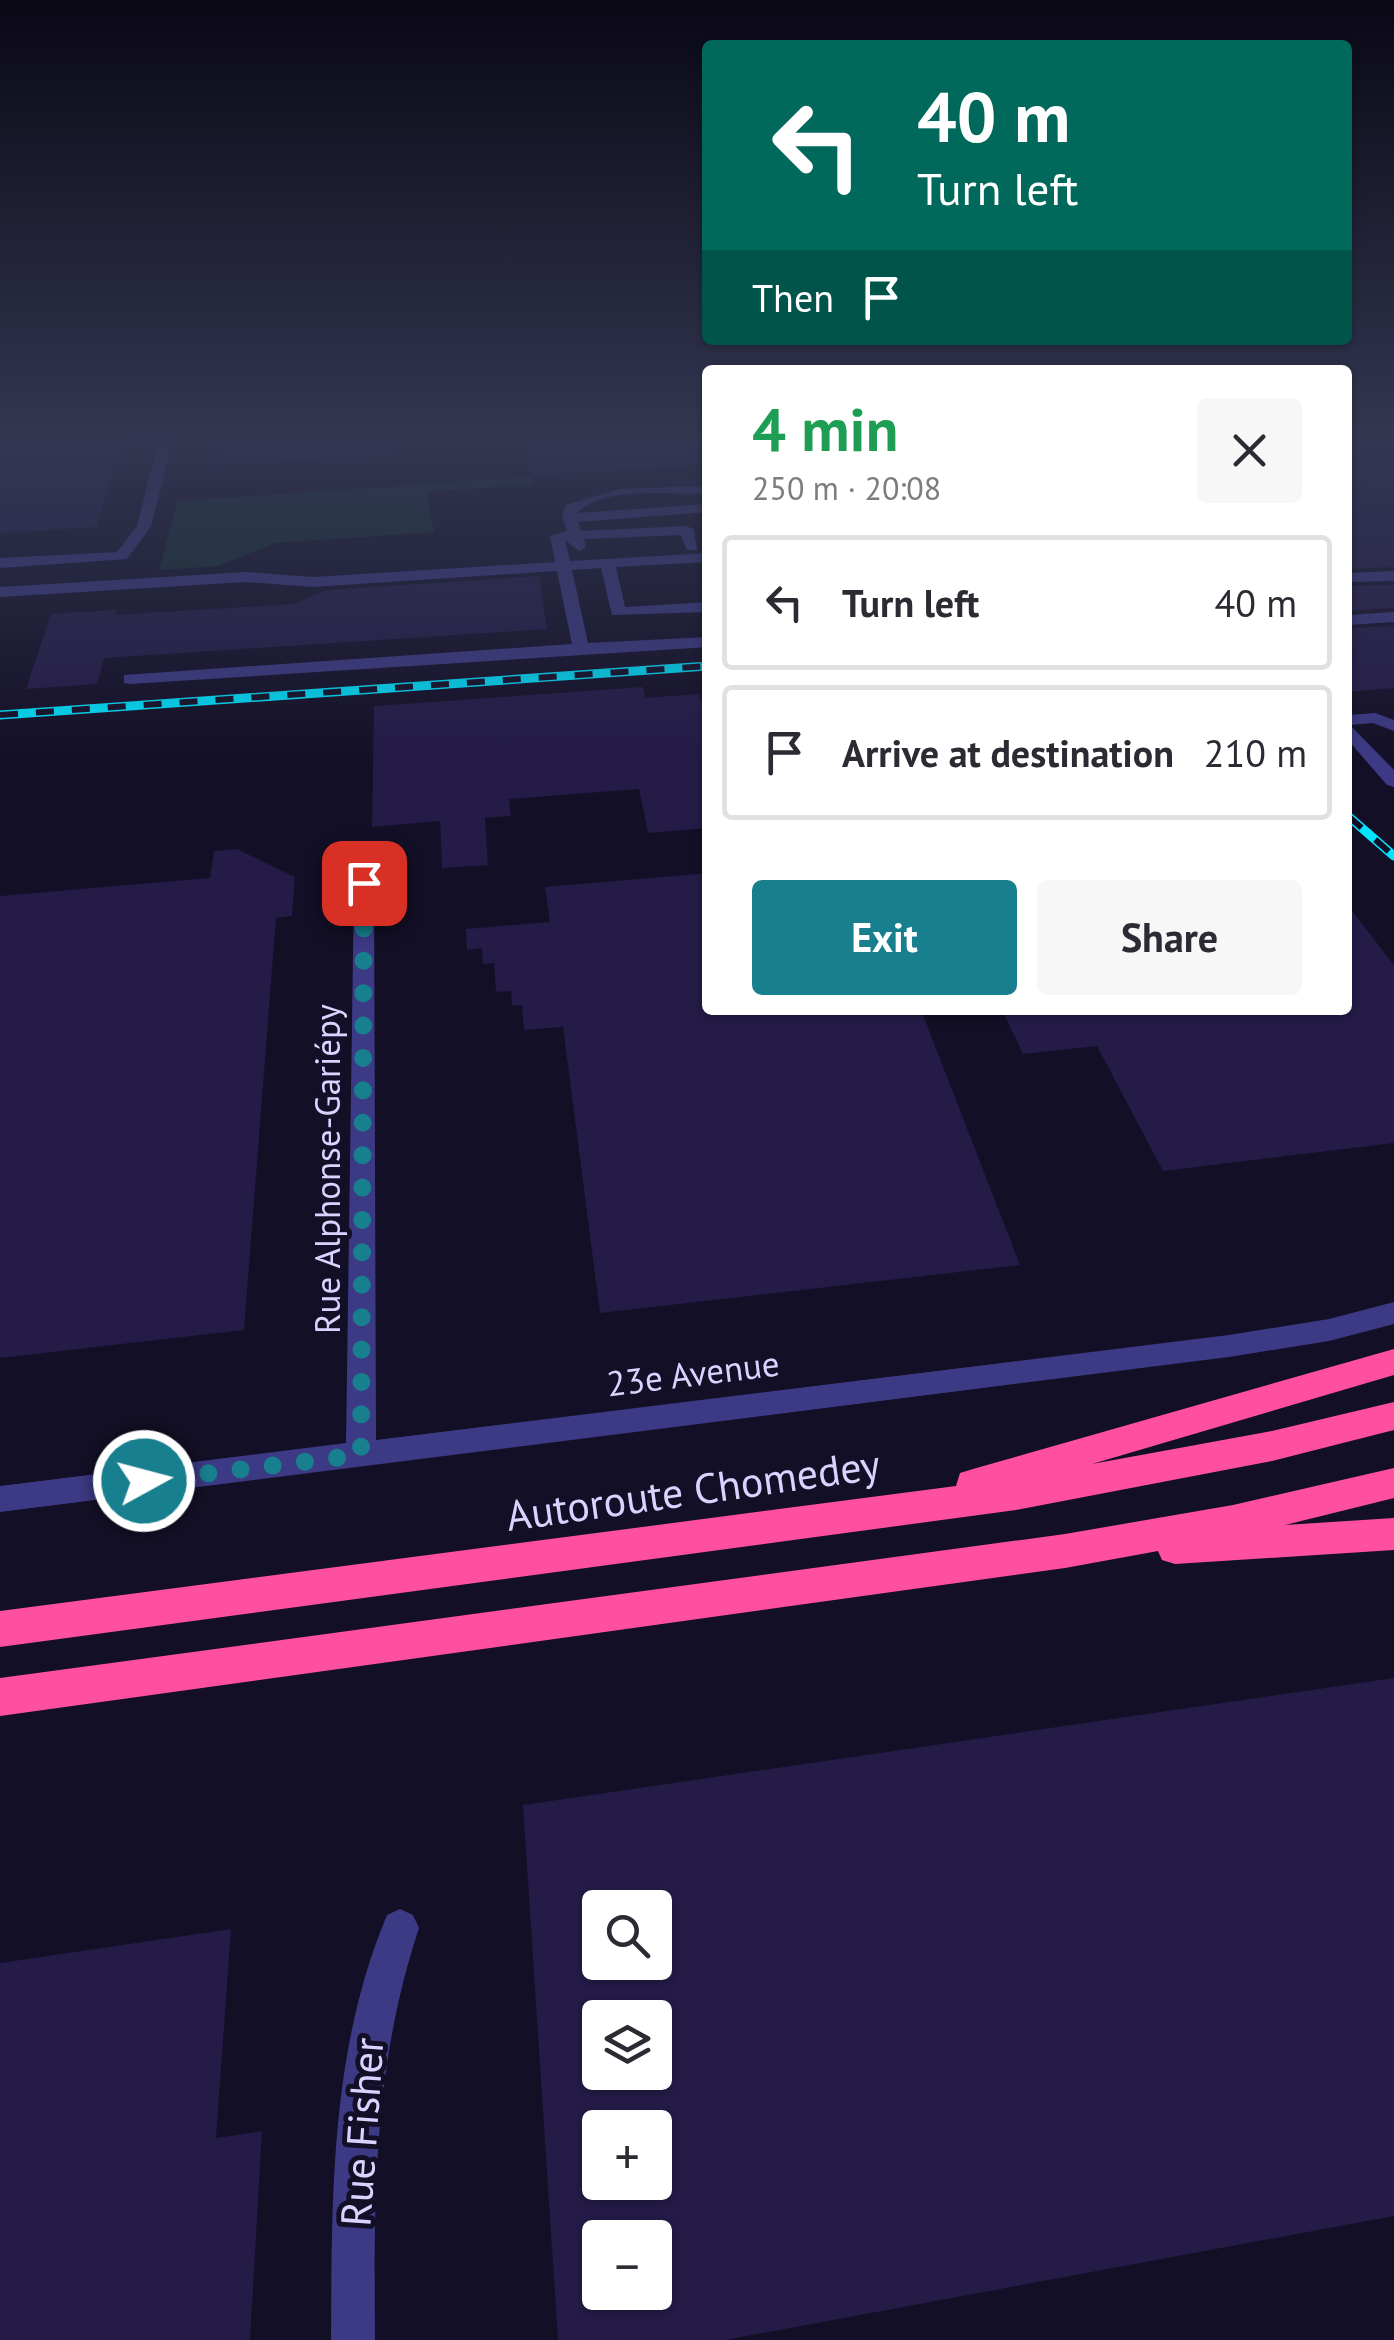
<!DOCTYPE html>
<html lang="en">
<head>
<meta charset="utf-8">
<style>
	:root { --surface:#fff; --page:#f7f7f7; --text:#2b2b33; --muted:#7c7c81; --line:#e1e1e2; --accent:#187f8f }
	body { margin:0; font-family:"PT Sans",sans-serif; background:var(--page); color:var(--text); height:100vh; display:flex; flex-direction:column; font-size:38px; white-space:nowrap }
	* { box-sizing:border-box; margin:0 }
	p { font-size:32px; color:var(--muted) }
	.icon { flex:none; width:55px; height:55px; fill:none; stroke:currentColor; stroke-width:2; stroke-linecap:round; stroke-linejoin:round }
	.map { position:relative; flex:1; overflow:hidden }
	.side { position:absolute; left:702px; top:365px; width:650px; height:650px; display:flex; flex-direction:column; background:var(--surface); border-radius:10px; box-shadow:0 2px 8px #0004 }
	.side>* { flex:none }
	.banner { position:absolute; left:702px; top:40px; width:650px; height:305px; border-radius:10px; box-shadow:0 2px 8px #0004; background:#00695c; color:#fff; overflow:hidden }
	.buttons { position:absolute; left:582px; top:1890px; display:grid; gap:20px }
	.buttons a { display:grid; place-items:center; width:90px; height:90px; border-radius:10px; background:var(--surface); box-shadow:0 2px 8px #0004; font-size:50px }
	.pin { position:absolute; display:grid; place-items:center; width:85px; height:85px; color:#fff; margin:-42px; border-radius:20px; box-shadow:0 5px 15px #0006 }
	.me { position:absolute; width:110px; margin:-55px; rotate:83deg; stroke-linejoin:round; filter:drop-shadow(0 0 8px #0008) }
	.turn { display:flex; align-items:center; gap:35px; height:210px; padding:0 50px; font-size:45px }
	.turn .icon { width:130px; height:130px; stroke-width:2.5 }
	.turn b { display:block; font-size:70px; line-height:85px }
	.then { display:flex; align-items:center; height:95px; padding:0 50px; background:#0003; gap:20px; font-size:38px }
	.round { display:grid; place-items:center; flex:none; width:105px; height:105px; border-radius:10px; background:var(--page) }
	.head { display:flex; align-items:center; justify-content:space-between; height:170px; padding:0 50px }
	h1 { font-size:60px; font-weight:700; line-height:75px; color:#1e9e55 }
	.primary-button { display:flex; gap:20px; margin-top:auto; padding:20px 50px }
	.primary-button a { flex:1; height:115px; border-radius:10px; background:var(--accent); color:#fff; font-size:40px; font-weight:700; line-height:115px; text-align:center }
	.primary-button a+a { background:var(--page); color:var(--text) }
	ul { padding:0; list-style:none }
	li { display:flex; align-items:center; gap:30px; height:135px; margin:0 20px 15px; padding:0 30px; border:5px solid var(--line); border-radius:10px }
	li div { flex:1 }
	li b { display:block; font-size:38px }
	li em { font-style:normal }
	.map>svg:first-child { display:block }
	.green { fill:#12302f }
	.building { fill:#241b47; fill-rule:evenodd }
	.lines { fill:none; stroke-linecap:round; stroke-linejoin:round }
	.minor { fill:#3d3a85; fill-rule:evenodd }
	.highway { fill:#ff4fa3; fill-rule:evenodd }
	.rail-casing { stroke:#00e5ff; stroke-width:9 }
	.rail { stroke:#130f26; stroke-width:6; stroke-dasharray:18; stroke-linecap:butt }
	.route { stroke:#187f8f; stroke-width:18; stroke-dasharray:0 32.4 }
	.labels { text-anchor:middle; stroke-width:10; stroke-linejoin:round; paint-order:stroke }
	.street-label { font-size:35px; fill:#d9d4ff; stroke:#130f26 }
	.near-street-label { font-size:42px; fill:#d9d4ff; stroke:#130f26 }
</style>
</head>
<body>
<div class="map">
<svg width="1394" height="2340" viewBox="0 0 1394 2340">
	<rect width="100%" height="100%" fill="#130f26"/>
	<path class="green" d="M 530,477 L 534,484 L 426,492 L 434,532 L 275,543 L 218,566 L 159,570 L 178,501 Z"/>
	<path class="building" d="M 0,438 L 121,438 L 121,448 L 96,527 L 0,533 Z
		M 221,438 L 392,438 L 393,455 L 216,465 Z
		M 524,438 L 708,438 L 708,465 L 530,475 Z
		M 1348,449 L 1362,450 L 1369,456 L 1394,454 L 1394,567 L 1348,569 Z
		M 539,576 L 547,629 L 104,658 L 97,684 L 26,689 L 51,614 L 116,610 L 115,615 L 294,604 L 327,590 Z
		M 1394,585 L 1394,608 L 1348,611 L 1348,586 Z
		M 1394,626 L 1394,688 L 1348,692 L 1348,628 Z
		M 643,687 L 645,698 L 699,694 L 708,723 L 708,828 L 648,833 L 639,789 L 509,799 L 511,816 L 485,818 L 488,865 L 442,868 L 440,821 L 372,827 L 374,706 Z
		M 237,849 L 295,877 L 292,916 L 276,918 L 244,1330 L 0,1358 L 0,896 L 210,878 L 214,851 Z
		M 708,873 L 708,1010 L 921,1010 L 1020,1265 L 600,1313 L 563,1027 L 524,1030 L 522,1005 L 512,1006 L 511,991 L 496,992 L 494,963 L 483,964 L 482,948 L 467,950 L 466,929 L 550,922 L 545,887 Z
		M 1348,906 L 1394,965 L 1394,1143 L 1163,1171 L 1097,1046 L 1023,1054 L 1002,1010 L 1348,1010 Z
		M 1394,1678 L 1394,2216 L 725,2340 L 558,2340 L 523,1805 ZM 600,1908 L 655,1908 L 655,1962 L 600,1962 ZM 600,2018 L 655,2018 L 655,2072 L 600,2072 ZM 600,2128 L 655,2128 L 655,2182 L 600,2182 ZM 600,2238 L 655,2238 L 655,2292 L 600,2292 Z
		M 231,1929 L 216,2138 L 262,2131 L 250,2340 L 0,2340 L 0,1963 Z"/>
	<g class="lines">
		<path class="minor" d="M 125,438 L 173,438 L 170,445 L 163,446 L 170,450 L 151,526 L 127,559 L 0,568 L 0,558 L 117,552 L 137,526 L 156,450 L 163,446 L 129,448 L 122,444 Z
			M 1348,438 L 1394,441 L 1394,449 L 1348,445 Z
			M 708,486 L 708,494 C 670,495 605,485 577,513 L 708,504 L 708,512 L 578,522 L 581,531 L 687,526 L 694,530 L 697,550 L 687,550 L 681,535 L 584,539 L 586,547 L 579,551 L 565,540 L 570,561 L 708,553 L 708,562 L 616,567 L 625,607 L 708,602 L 708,612 L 612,615 L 601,568 L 572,570 L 588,643 L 708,637 L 708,647 L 130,684 L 124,683 L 124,675 L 572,644 L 557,571 L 313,587 L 246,582 L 0,597 L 0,587 L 246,572 L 313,577 L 555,562 L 550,536 L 567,531 L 562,516 L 566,505 L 619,489 Z
			M 1394,571 L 1394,581 L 1348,582 L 1348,573 Z
			M 1394,612 L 1394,622 L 1348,625 L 1348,615 Z
			M 1375,713 L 1394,720 L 1394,731 L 1373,723 L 1350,725 L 1394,770 L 1394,787 L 1387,785 L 1348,740 L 1348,715 Z
			M 364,877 L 374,883 L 376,1440 L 1229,1335 L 1329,1319 L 1394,1302 L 1394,1324 L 1329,1341 L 1229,1357 L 0,1512 L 0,1486 L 346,1443 L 354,883 Z
			M 400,1909 L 413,1915 L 419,1928 C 373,2067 374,2196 375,2340 L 331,2340 C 332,2195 330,2051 387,1915 Z"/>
		<path class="highway" d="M 1394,1349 L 1394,1375 L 1092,1464 L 1272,1431 L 1394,1402 L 1394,1430 L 1272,1461 L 1016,1510 L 0,1647 L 0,1611 L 956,1486 L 960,1473 L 973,1469 Z
			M 1394,1468 L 1394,1498 L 1285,1525 L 1394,1518 L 1394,1550 L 1175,1564 L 1162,1560 L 1158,1551 L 1065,1568 L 0,1716 L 0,1678 L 1065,1534 L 1233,1505 Z"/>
		<defs>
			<path id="rail" d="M 0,715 L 708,666
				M 1348,816 L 1394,856"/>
		</defs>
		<use href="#rail" class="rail-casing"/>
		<use href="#rail" class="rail"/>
	</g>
	<linearGradient id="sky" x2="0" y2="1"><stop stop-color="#0a0815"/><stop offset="0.57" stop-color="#333752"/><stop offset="1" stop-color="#333752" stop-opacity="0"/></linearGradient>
	<rect width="1394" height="765" fill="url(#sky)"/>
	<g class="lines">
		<path class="route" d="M 144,1481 L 361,1455 L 364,883"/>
	</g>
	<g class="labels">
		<g class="street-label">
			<text transform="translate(328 1169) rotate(-90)" y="12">Rue Alphonse-Gariépy</text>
			<text transform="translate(693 1374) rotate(-7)" y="12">23e Avenue</text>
		</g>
		<g class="near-street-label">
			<text transform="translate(693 1490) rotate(-8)" y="15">Autoroute Chomedey</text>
			<text transform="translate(362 2132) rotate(-86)" y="15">Rue Fisher</text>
		</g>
	</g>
</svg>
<div class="buttons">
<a><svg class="icon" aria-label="search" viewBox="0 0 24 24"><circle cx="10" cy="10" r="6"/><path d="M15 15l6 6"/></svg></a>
<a><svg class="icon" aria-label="layers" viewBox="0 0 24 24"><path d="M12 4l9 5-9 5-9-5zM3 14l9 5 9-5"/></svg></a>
<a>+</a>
<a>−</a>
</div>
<div class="pin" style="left:364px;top:883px;background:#d93025"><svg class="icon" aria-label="arrive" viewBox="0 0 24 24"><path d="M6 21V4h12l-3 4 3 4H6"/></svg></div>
<svg class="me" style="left:144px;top:1481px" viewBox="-20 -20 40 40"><circle r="17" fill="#187f8f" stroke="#fff" stroke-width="3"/><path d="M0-11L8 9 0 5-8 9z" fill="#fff"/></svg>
<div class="banner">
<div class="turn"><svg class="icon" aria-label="left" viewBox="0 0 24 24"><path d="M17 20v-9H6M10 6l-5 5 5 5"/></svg><div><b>40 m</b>Turn left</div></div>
<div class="then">Then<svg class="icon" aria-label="arrive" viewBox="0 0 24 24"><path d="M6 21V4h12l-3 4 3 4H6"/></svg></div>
</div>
<section class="side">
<div class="head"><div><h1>4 min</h1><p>250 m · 20:08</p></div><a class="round"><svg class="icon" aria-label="close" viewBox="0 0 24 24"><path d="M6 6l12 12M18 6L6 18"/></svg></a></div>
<ul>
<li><svg class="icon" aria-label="left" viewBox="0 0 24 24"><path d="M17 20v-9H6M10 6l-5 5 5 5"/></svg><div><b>Turn left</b></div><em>40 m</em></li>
<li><svg class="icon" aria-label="arrive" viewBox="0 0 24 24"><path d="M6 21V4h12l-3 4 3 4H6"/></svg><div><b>Arrive at destination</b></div><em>210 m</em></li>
</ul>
<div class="primary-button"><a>Exit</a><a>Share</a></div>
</section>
</div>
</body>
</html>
